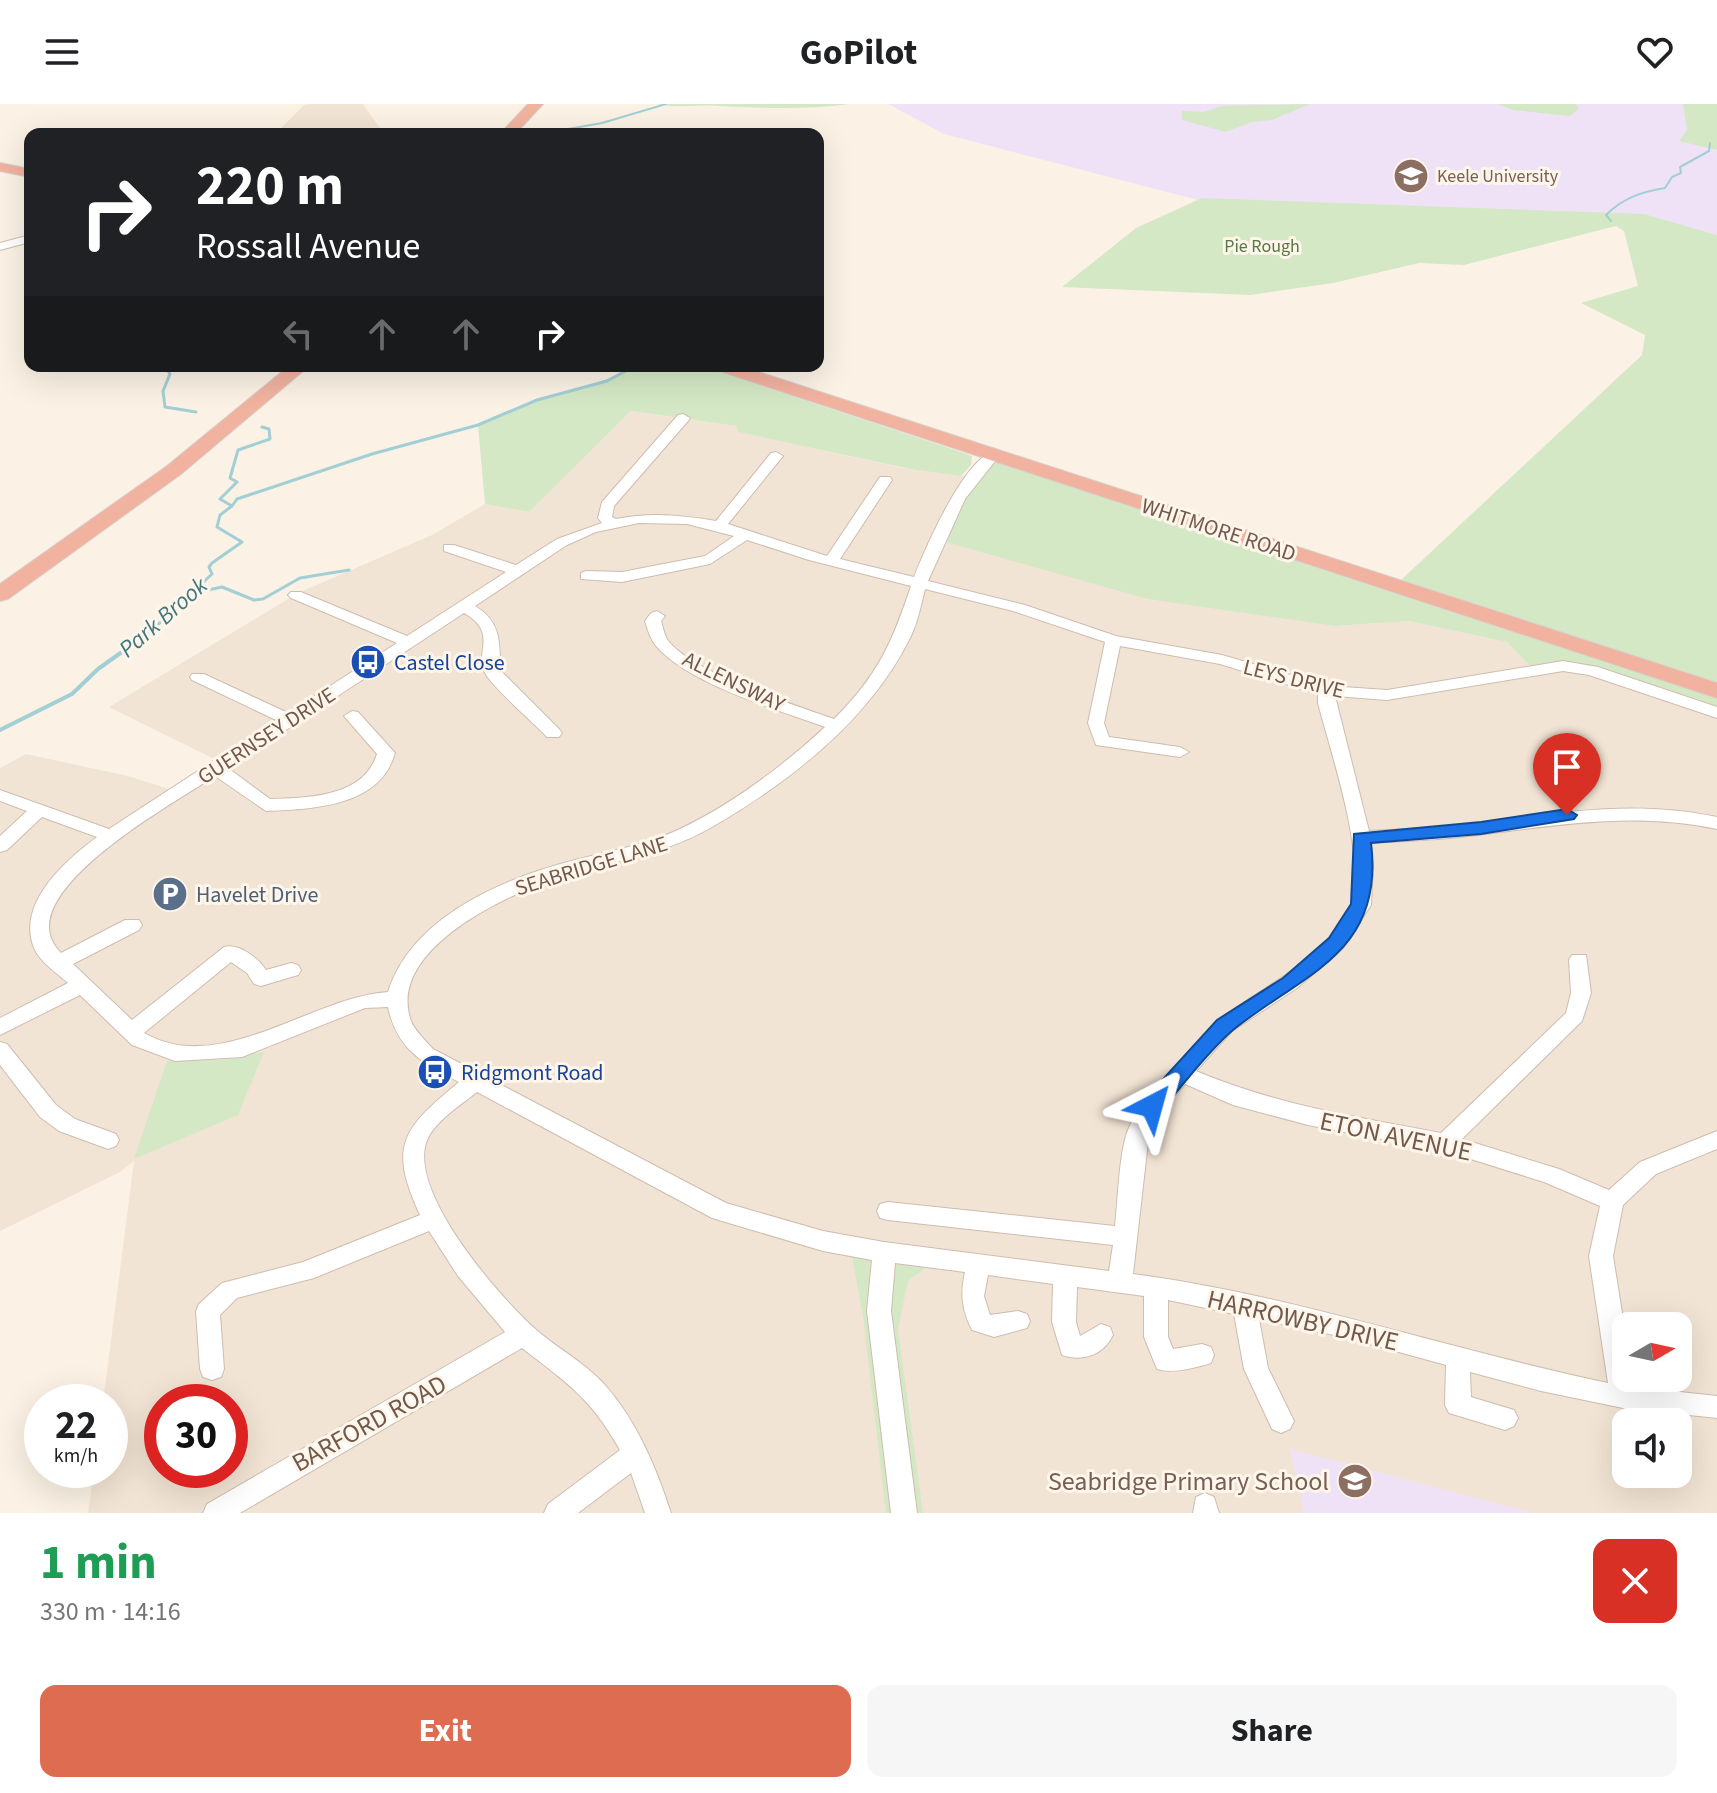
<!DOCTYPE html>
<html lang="en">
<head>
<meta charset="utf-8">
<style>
	:root { --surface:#fff; --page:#f6f6f6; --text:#202124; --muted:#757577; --accent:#de6c51 }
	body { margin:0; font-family:"Source Sans 3",sans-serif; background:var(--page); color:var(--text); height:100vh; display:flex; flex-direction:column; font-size:30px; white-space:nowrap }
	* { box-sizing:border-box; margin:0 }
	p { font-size:26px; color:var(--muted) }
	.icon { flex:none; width:44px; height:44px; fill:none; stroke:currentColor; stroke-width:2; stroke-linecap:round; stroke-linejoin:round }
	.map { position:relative; height:1409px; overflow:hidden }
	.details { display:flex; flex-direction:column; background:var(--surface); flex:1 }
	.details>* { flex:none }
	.banner { position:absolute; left:24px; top:24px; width:800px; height:244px; border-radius:16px; box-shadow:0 8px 32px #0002; background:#202124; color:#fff; overflow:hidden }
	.needle { width:52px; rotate:81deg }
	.tools { position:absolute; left:1612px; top:1208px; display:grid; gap:16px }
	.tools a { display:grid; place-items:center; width:80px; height:80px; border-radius:16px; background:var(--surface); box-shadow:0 8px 32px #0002; font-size:40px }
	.speed { position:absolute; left:24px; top:1280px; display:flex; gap:16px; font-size:40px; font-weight:700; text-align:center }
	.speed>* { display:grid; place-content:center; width:104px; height:104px; border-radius:50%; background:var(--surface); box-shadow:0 8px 32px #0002; line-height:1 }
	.speed small { font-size:20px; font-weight:400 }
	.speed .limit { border:12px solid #d22; background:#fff; color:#111 }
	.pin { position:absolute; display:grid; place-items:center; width:68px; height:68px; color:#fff; margin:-82px -34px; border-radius:50% 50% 50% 0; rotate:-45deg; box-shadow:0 0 8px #0007 }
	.pin .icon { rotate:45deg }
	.me { position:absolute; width:88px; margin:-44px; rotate:39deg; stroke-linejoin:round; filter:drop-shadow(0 0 6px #0008) }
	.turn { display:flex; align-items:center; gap:28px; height:168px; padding:0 40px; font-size:36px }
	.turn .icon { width:104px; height:104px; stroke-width:2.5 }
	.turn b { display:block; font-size:56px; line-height:68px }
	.lanes { display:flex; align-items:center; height:76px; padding:0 40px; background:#0003; justify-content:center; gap:40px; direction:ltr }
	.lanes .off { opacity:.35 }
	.round { display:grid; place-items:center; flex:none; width:84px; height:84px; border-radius:16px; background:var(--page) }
	.overview { display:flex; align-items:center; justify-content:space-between; height:136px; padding:0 40px }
	h1 { font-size:48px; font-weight:700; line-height:60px; color:#1e9e55 }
	.primary-button { display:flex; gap:16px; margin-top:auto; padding:16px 40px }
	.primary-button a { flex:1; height:92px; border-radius:16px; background:var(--accent); color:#fff; font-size:32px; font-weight:700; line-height:92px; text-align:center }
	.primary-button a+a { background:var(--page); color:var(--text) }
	header { display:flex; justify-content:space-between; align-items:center; height:104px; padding:0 40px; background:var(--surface); font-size:36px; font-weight:700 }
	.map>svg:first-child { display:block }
	.residential { fill:#f2e4d4; fill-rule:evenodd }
	.education { fill:#efe2f7 }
	.green { fill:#d4e8c5 }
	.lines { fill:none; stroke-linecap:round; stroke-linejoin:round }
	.stream-far2 { stroke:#a2cfd5; stroke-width:2 }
	.stream-far1 { stroke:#a2cfd5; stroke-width:3 }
	.stream { stroke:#a2cfd5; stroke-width:4 }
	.minor-casing { stroke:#cebcaf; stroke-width:2 }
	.highway-casing { stroke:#d8d0cd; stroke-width:2 }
	.minor { fill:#fff; fill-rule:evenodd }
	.highway { fill:#f2b2a0; fill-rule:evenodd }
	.route { fill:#1a73e8; stroke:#114b97; stroke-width:2 }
	.labels { text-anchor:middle; stroke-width:6; stroke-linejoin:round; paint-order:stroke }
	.far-education-label { font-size:18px; fill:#785e54; stroke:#fef6eb; text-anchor:start }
	.far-park-label { font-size:18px; fill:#557844; stroke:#fef6eb }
	.street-label { font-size:22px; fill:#73584c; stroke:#fef6eb }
	.transit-label { font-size:22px; fill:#164399; stroke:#fef6eb; text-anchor:start }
	.service-label { font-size:22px; fill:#4e5e75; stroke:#fef6eb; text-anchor:start }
	.water-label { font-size:24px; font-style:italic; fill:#43777e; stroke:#fef6eb }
	.near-street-label { font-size:26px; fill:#73584c; stroke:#fef6eb }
	.near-education-label { font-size:26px; fill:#785e54; stroke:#fef6eb; text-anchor:end }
</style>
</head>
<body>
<header><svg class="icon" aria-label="menu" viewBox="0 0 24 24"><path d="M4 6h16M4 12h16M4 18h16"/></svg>GoPilot<svg class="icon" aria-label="heart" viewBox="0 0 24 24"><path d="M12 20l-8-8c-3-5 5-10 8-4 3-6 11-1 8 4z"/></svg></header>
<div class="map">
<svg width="1717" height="1409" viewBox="0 0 1717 1409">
	<rect width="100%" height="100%" fill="#fbf2e5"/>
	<path class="residential" d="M 310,0 L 363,0 L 384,30 L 275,30 L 304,1 Z
		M 631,307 L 737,322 L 739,328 L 903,364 L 974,373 L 938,436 L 1013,456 L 1335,522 L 1409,517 L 1508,538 L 1534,566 L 1578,563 L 1717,609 L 1717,1409 L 88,1409 L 94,1366 L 110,1366 L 110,1298 L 103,1298 L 134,1057 L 120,1068 L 0,1127 L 0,664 L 26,650 L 128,672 L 178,688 L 222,659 L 109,603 L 298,489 L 432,431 L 485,400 L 529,408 ZM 1626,1222 L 1678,1222 L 1678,1274 L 1626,1274 ZM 162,1298 L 230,1298 L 230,1366 L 162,1366 ZM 1626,1318 L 1678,1318 L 1678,1370 L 1626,1370 Z"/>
	<path class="education" d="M 888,0 L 1717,0 L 1717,131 L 1659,115 L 1614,114 L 1436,158 L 944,30 Z
		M 1290,1345 L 1534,1409 L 1304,1409 Z"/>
	<path class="green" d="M 657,0 L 849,0 C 805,6 762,4 718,2 C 697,0 678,5 657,0 Z
		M 1310,0 L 1272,16 L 1252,18 L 1226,28 L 1182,16 L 1182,7 L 1204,8 L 1221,2 Z
		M 1498,0 L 1576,0 L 1579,5 L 1570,12 L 1513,6 Z
		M 1683,0 L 1717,0 L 1717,46 L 1679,37 L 1687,26 Z
		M 1202,94 L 1644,110 L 1717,131 L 1717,581 L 1401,476 L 1642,251 L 1645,231 L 1581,199 L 1638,182 L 1624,127 L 1616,122 L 1464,161 L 1419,159 L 1333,179 L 1250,191 L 1062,183 L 1136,124 Z
		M 635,262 L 701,262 L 955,346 L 972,352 L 971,361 L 961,372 L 910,365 L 738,328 L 737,322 L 631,307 L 529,408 L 485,400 L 478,321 C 527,292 586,289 635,262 Z
		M 993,351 L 1717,587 L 1717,609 L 1592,566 L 1534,566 L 1507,538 L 1409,517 L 1335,522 L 1148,495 L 938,436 Z
		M 264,948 L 238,1011 L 134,1055 L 167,957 L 222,956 Z
		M 850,1142 L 927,1153 L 924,1165 L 908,1177 L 898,1225 L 923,1409 L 886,1409 L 863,1212 Z"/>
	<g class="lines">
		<path class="stream-far2" d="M 551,28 L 602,19 L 666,0
			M 1611,117 L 1606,111 C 1623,94 1641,88 1665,84 L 1672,73 L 1681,69 L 1680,63 L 1709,47 L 1710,39"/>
		<path class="stream-far1" d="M 165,262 L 170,270 L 163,287 L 165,303 L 196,308
			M 232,402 L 237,395 L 372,350 L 478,321 L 537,296 L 607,277 L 635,262
			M 194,489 L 222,483 L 254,496 L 263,495 L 300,474 L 349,466
			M 150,528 L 212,470 L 209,463 L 212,459 L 242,438 L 217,423 L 220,411 L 232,402 L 220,395 L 237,378 L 230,374 L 238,346 L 270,335 L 269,325 L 262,323"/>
		<path class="stream" d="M 0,626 L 72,590 L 98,565 L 153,526"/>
		<defs>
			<path id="minor" d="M 30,131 L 30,138 L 0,146 L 0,139 Z
				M 683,310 L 690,314 L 688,317 L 614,402 L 612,413 L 616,415 C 650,408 682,411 716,417 L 771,349 L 776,348 L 783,352 L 728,420 L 827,452 L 880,373 L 890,373 L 892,376 L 840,455 L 914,473 C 926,443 962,359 993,347 L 1000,351 L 965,395 L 928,477 L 1025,501 L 1116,532 L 1222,551 L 1328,582 L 1387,586 L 1563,557 L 1598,563 L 1717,603 L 1717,614 L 1589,571 L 1563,567 L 1387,596 L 1335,592 L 1369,727 C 1402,725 1435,724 1467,720 C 1555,710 1629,695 1717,713 L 1717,725 C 1629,707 1555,722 1468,732 C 1436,736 1403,737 1371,739 L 1373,763 L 1371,801 L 1343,844 L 1297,884 L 1232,927 L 1196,967 C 1277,1001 1355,1013 1441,1029 L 1566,909 L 1571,889 L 1569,856 L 1572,851 L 1586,851 L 1591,889 L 1582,917 L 1462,1035 L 1559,1065 L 1609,1086 L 1640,1058 L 1717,1027 L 1717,1045 L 1656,1070 L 1623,1101 L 1613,1152 L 1626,1234 L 1626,1274 L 1632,1274 L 1634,1283 L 1717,1292 L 1717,1314 L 1623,1304 L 1541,1287 L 1470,1268 L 1471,1293 L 1514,1306 L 1518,1314 L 1514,1322 L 1505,1326 L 1449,1309 L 1445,1301 L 1446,1261 L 1348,1234 L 1259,1215 L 1268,1264 L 1294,1317 L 1290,1325 L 1281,1329 L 1272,1325 L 1244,1265 L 1234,1210 L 1168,1196 L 1168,1233 L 1173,1245 L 1202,1240 L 1211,1243 L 1214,1251 L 1211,1259 C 1195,1264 1173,1270 1157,1265 L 1144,1233 L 1144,1192 L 1077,1183 L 1076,1218 L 1080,1232 L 1101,1220 L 1110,1223 L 1113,1231 C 1104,1251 1082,1258 1062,1251 L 1052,1218 L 1053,1180 L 988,1171 L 984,1192 L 990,1211 L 1018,1207 L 1027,1210 L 1030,1217 L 1027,1224 L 994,1233 L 972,1226 C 962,1206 960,1191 965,1168 L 895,1159 L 891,1207 L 917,1409 L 891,1409 L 867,1207 L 872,1156 L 823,1147 L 712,1114 L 477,988 C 462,1000 437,1016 428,1034 C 404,1084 498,1191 533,1223 C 556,1244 583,1257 604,1280 C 637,1317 656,1363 671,1409 L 645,1409 L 631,1369 L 578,1409 L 544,1409 L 548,1400 L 620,1346 C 590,1293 568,1280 522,1244 L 240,1409 L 203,1409 L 207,1400 L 505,1228 L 458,1172 L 429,1127 L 314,1174 L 237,1194 L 220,1211 L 224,1265 L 221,1273 L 212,1276 L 203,1273 L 200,1265 L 196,1207 L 199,1200 L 222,1179 L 303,1158 L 420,1111 C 387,1040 404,1024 459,978 C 423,959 397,946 388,903 L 365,904 L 242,953 L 175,957 L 132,941 L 80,891 L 0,931 L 0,914 L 68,879 C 58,870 39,857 34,844 C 16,799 66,756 97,733 L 42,713 L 7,746 L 0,748 L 0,732 L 27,707 L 0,697 L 0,686 L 109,725 L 276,616 L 192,576 L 190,573 L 192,570 L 204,570 L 288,609 L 397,539 L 291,494 L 288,491 L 291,488 L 301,488 L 407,532 L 506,468 L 444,447 L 444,441 L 454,441 L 516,461 L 557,435 L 602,419 L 598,414 L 602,398 L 678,311 ZM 639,419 L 687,420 L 734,432 L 705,452 L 622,468 L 586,467 L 581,469 L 581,475 L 622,478 L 710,460 L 747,436 L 809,456 L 911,482 C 892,539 878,571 834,615 C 795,601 689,568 667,535 C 664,530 663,523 661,517 L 665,512 L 657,507 L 651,509 L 645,517 C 648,527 651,537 658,544 C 692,581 778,606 825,623 C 783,662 732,700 680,725 C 642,743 598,749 557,761 C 491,780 410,818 388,888 C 311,893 221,973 144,929 L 231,858 L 247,869 L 254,880 L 261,882 L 298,871 L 301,866 L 298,861 L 291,859 L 266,866 C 258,854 239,839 224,843 L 132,916 L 73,860 L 139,826 L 142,821 L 139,816 L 125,816 L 61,849 C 2,792 178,697 215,672 L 266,707 C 313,705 380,703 395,649 L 358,608 L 352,607 L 344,612 L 377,650 C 364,693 308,694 270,695 L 228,664 L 464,509 C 499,529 474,548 485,569 C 494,585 533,618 547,633 L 559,633 L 562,629 L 559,625 L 500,566 C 500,539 501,517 475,502 L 567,441 L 596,428 ZM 925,485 L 1013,507 L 1105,538 L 1088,619 L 1096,641 L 1180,653 L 1189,648 L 1180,643 L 1109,633 L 1104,619 L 1120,542 L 1220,560 L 1318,590 L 1318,599 C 1330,646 1368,757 1351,801 C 1332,851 1260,885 1220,915 C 1209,924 1200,936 1190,946 C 1168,971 1142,993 1128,1026 C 1119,1048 1118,1097 1115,1122 L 888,1098 L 880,1100 L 877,1107 L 880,1114 L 888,1116 L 1113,1141 L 1109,1167 L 884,1138 L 823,1127 L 726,1099 L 433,945 C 426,937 415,927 411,917 C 387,849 495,797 546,778 C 601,758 661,753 712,723 C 791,677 870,616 911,532 C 918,517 921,501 925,485 ZM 1185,980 L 1233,1001 L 1308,1021 L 1445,1047 L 1544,1078 L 1600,1102 L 1589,1152 L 1608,1279 C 1449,1246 1294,1191 1133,1170 L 1149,1029 L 1160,1008 Z
				M 0,938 L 7,940 L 56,1001 L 75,1015 L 116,1030 L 119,1036 L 116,1042 L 108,1045 L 59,1027 L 40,1013 L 0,961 Z
				M 1205,1389 L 1214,1393 L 1219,1409 L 1193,1409 L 1196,1393 Z"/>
			<path id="highway" d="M 528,0 L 543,0 L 515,30 L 500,30 Z
				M 0,59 L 30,65 L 30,73 L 0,67 Z
				M 289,262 L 309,262 L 181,370 L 8,495 L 0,497 L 0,480 L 167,362 Z
				M 713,262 L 740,262 L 1717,579 L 1717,594 L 716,266 Z"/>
		</defs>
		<use href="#minor" class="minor-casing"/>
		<use href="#highway" class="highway-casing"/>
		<use href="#minor" class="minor"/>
		<use href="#highway" class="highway"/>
	</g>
	<path class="route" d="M 1567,705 L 1577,711 L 1574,715 L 1481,730 L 1371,739 C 1385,850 1302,870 1233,926 C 1206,949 1183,982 1159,1008 L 1144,1008 L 1141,1002 L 1144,996 L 1217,916 L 1283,874 L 1329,834 L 1351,800 L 1354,730 L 1481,718 Z"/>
	<defs>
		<symbol id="university-disc" viewBox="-11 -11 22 22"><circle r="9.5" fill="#8d6e63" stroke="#fef6eb"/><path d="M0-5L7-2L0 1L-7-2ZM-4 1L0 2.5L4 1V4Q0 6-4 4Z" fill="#fff"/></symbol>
		<symbol id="bus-disc" viewBox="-11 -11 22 22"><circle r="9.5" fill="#1a4fb4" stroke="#fef6eb"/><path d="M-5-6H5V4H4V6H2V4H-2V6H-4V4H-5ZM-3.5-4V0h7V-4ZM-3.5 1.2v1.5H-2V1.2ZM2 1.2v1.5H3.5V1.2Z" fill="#fff"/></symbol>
		<symbol id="parking-disc" viewBox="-11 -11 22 22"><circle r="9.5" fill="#5c6f8a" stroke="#fef6eb"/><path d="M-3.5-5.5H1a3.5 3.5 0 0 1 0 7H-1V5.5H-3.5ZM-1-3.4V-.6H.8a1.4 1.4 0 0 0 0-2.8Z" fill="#fff"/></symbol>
		<symbol id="school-disc" viewBox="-11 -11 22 22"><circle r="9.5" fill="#8d6e63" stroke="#fef6eb"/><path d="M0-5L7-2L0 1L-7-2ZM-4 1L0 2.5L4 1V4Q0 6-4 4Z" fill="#fff"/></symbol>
	</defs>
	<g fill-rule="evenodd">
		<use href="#university-disc" x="1391" y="52" width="40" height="40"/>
		<use href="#bus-disc" x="348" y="538" width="40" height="40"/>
		<use href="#parking-disc" x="150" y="770" width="40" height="40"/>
		<use href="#bus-disc" x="415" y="948" width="40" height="40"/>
		<use href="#school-disc" x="1335" y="1357" width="40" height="40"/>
	</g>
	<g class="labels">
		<g class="far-education-label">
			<text x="1437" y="78">Keele University</text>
		</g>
		<g class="far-park-label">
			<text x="1262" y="148">Pie Rough</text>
		</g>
		<g class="street-label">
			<text transform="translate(1219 425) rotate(18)" y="8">WHITMORE ROAD</text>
			<text transform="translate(1294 574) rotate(14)" y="8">LEYS DRIVE</text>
			<text transform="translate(734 577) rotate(26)" y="8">ALLENSWAY</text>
			<text transform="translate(266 631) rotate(-33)" y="8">GUERNSEY DRIVE</text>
			<text transform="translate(591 761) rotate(-17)" y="8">SEABRIDGE LANE</text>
		</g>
		<g class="transit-label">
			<text x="394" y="566">Castel Close</text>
			<text x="461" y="976">Ridgmont Road</text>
		</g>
		<g class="service-label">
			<text x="196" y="798">Havelet Drive</text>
		</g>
		<g class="water-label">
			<text transform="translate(163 513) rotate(-41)" y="8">Park Brook</text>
		</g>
		<g class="near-street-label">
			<text transform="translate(1396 1032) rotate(12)" y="9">ETON AVENUE</text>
			<text transform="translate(1303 1216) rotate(13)" y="9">HARROWBY DRIVE</text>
			<text transform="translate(369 1319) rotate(-29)" y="9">BARFORD ROAD</text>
		</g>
		<g class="near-education-label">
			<text x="1329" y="1386">Seabridge Primary School</text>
		</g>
	</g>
</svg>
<div class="tools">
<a><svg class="needle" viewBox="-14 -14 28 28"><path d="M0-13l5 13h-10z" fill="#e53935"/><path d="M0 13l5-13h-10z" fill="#757577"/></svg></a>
<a><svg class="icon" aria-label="sound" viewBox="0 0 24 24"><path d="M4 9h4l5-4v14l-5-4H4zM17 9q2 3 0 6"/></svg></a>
</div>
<div class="speed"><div>22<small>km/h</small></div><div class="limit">30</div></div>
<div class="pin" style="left:1567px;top:711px;background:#d93025"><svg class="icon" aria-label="arrive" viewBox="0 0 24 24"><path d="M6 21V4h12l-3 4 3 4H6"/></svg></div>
<svg class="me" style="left:1152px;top:1002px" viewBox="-20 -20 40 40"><path d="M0-17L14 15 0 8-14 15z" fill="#1a73e8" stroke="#fff" stroke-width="4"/></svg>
<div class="banner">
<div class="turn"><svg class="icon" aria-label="right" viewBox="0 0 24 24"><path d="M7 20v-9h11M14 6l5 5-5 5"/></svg><div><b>220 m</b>Rossall Avenue</div></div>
<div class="lanes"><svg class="icon off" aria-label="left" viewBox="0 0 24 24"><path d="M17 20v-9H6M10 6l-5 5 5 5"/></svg><svg class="icon off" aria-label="ahead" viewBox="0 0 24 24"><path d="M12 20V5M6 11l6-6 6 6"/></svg><svg class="icon off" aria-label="ahead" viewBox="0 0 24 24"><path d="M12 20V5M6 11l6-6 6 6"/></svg><svg class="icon" aria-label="right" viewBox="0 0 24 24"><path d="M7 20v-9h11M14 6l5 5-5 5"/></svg></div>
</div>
</div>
<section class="details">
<div class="overview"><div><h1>1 min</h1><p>330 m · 14:16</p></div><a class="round" style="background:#d93025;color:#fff"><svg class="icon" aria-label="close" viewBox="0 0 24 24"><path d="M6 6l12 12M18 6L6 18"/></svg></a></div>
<div class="primary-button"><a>Exit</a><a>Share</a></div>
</section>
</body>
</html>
